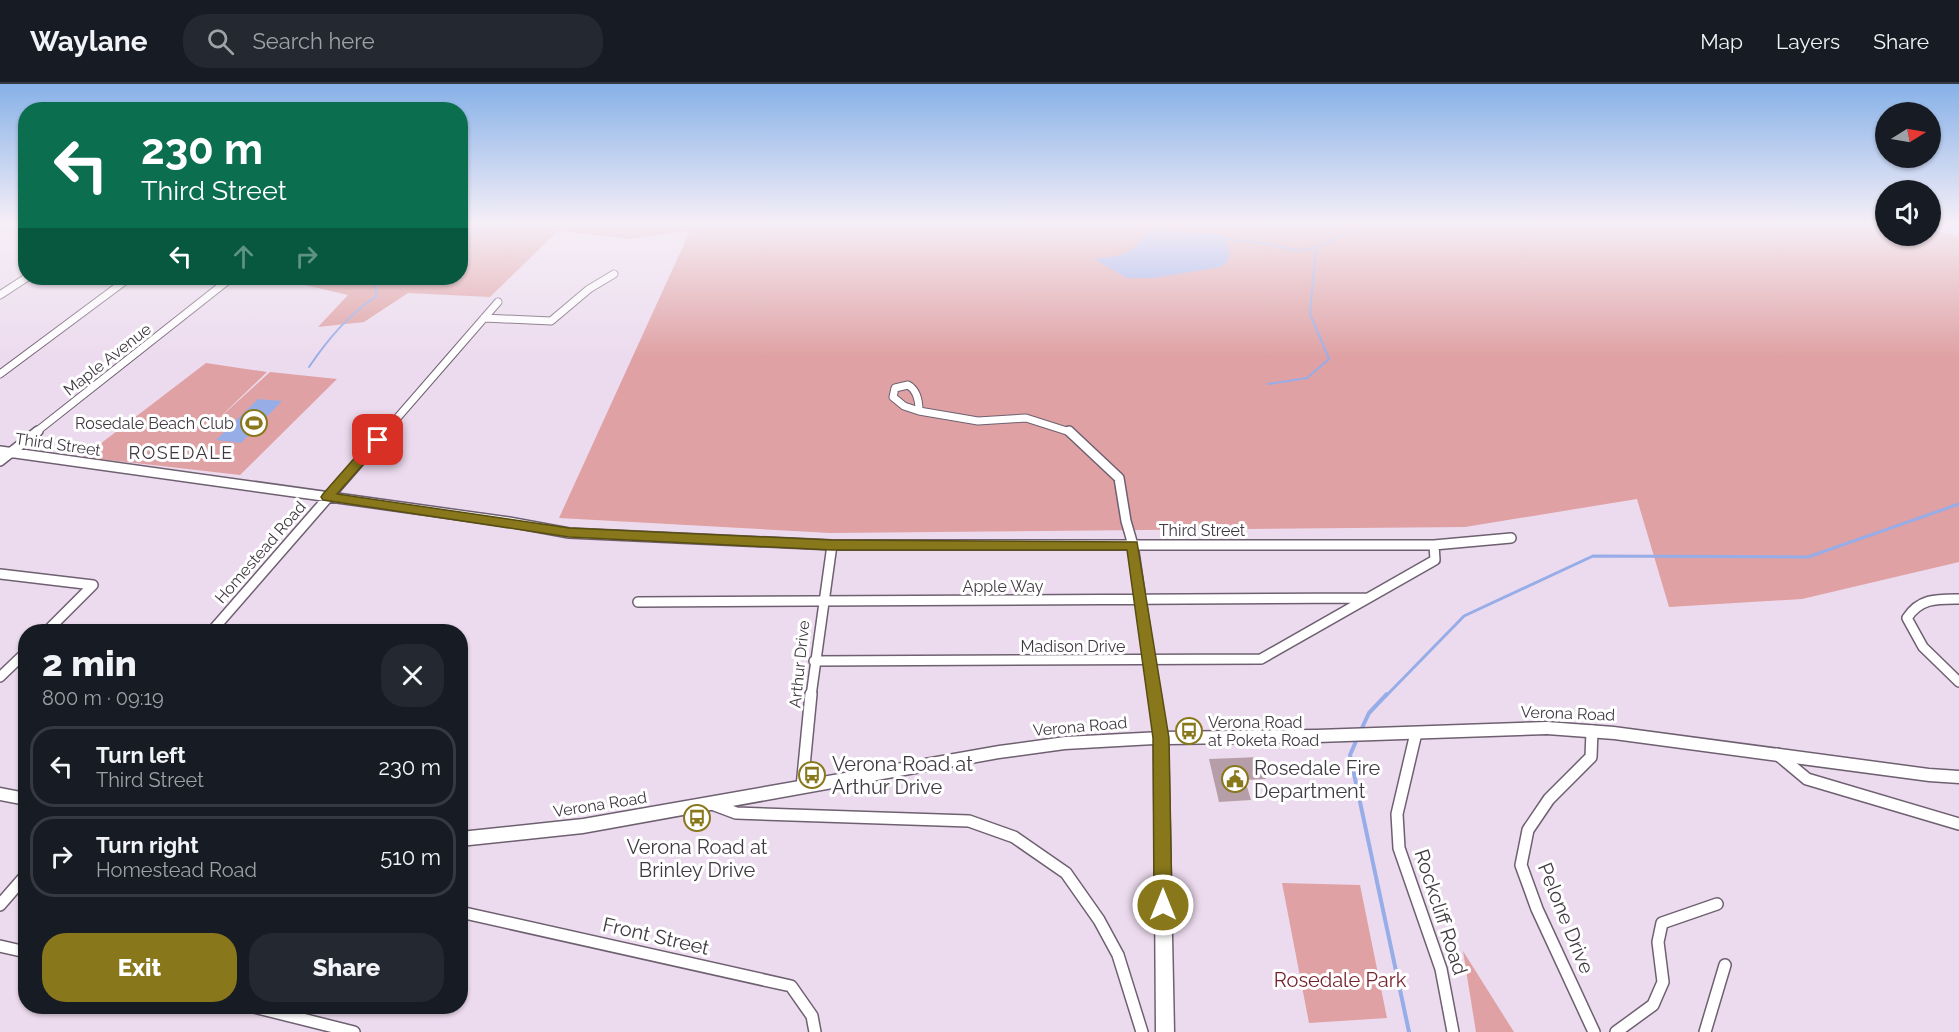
<!DOCTYPE html>
<html lang="en">
<head>
<meta charset="utf-8">
<style>
	:root { --surface:#171b24; --page:#242831; --text:#f1f3f6; --muted:#9ea1a6; --line:#363941; --accent:#88771b }
	body { margin:0; font-family:Raleway,sans-serif; background:var(--page); color:var(--text); height:100vh; display:flex; flex-direction:column; font-size:22px; white-space:nowrap }
	* { box-sizing:border-box; margin:0 }
	p { font-size:20px; color:var(--muted) }
	.icon { flex:none; width:33px; height:33px; fill:none; stroke:currentColor; stroke-width:2; stroke-linecap:round; stroke-linejoin:round }
	.map { position:relative; flex:1; overflow:hidden }
	.side { position:absolute; left:18px; top:540px; width:450px; height:390px; display:flex; flex-direction:column; background:var(--surface); border-radius:24px; box-shadow:0 2px 4px #0004 }
	.side>* { flex:none }
	.guide { position:absolute; left:18px; top:18px; width:450px; height:183px; border-radius:24px; box-shadow:0 2px 4px #0004; background:#0b6e4f; color:#fff; overflow:hidden }
	.needle { width:39px; rotate:79deg }
	.controls { position:absolute; left:1875px; top:18px; display:grid; gap:12px }
	.controls a { display:grid; place-items:center; width:66px; height:66px; border-radius:50%; background:var(--surface); box-shadow:0 2px 4px #0004; font-size:30px }
	.pin { position:absolute; display:grid; place-items:center; width:51px; height:51px; color:#fff; margin:-26px; border-radius:12px; box-shadow:0 3px 9px #0006 }
	.me { position:absolute; width:66px; margin:-33px; rotate:0deg; stroke-linejoin:round; filter:drop-shadow(0 0 4px #0008) }
	.turn { display:flex; align-items:center; gap:21px; height:126px; padding:0 24px; font-size:27px }
	.turn .icon { width:78px; height:78px; stroke-width:2.5 }
	.turn b { display:block; font-size:42px; line-height:51px }
	.lanes { display:flex; align-items:center; height:57px; padding:0 24px; background:#0003; justify-content:center; gap:30px; direction:ltr }
	.lanes .off { opacity:.35 }
	.round { display:grid; place-items:center; flex:none; width:63px; height:63px; border-radius:24px; background:var(--page) }
	.overview { display:flex; align-items:center; justify-content:space-between; height:102px; padding:0 24px }
	h1 { font-size:36px; font-weight:800; line-height:45px }
	.primary-button { display:flex; gap:12px; margin-top:auto; padding:12px 24px }
	.primary-button a { flex:1; height:69px; border-radius:24px; background:var(--accent); color:#fff; font-size:24px; font-weight:800; line-height:69px; text-align:center }
	.primary-button a+a { background:var(--page); color:var(--text) }
	ul { padding:0; list-style:none }
	li { display:flex; align-items:center; gap:18px; height:81px; margin:0 12px 9px; padding:0 12px; border:3px solid var(--line); border-radius:24px }
	li div { flex:1 }
	li b { display:block; font-size:22px }
	li em { font-style:normal }
	header { display:flex; align-items:center; gap:36px; box-sizing:border-box; height:84px; padding:0 30px; background:var(--surface); border-bottom:2px solid var(--line) }
	header strong { font-size:28px }
	nav { display:flex; gap:33px; margin-inline-start:auto; font-size:21px }
	.search { width:420px; height:54px; background:var(--page); display:flex; align-items:center; gap:15px; box-sizing:border-box; padding:0 21px; border-radius:24px; color:var(--muted); font-size:22px }
	.map>svg:first-child { display:block }
	.green { fill:#dfa1a3 }
	.water { fill:#97ade8 }
	.lines { fill:none; stroke-linecap:round; stroke-linejoin:round }
	.stream-far2 { stroke:#97ade8; stroke-width:2 }
	.stream-far1 { stroke:#97ade8; stroke-width:3 }
	.stream { stroke:#97ade8; stroke-width:4 }
	.building { fill:#b69ea8 }
	.minor-far2-casing { stroke:#6e6070; stroke-width:9 }
	.minor-far1-casing { stroke:#6e6070; stroke-width:12 }
	.minor-casing { stroke:#6e6070; stroke-width:14 }
	.tertiary-casing { stroke:#6e6070; stroke-width:3 }
	.minor-far2 { stroke:#fff; stroke-width:7 }
	.minor-far1 { stroke:#fff; stroke-width:9 }
	.minor { stroke:#fff; stroke-width:11 }
	.tertiary { fill:#fff; fill-rule:evenodd }
	.route { fill:#88771b; stroke:#584d12; stroke-width:1.5 }
	.labels { text-anchor:middle; stroke-width:6; stroke-linejoin:round; paint-order:stroke }
	.street-label { font-size:16px; fill:#403941; stroke:#fff }
	.poi-label { font-size:16px; fill:#403941; stroke:#fff; text-anchor:end }
	.neighbourhood-label { font-size:18px; letter-spacing:1.5px; fill:#403941; stroke:#fff }
	.near-poi-label { font-size:20px; fill:#403941; stroke:#fff; text-anchor:start }
	.near-street-label { font-size:20px; fill:#403941; stroke:#fff }
	.near-park-label { font-size:20px; fill:#751f2c; stroke:#fff }
</style>
</head>
<body>
<header>
<strong>Waylane</strong>
<div class="search"><svg class="icon" aria-label="search" viewBox="0 0 24 24"><circle cx="10" cy="10" r="6"/><path d="M15 15l6 6"/></svg>Search here</div>
<nav><a>Map</a><a>Layers</a><a>Share</a></nav>
</header>
<div class="map">
<svg width="1959" height="948" viewBox="0 0 1959 948">
	<rect width="100%" height="100%" fill="#ecdbee"/>
	<path class="green" d="M 461,141 L 1885,141 L 1886,152 L 1930,152 L 1931,146 L 1959,152 L 1959,478 L 1802,515 L 1669,523 L 1637,415 L 1465,443 L 830,449 L 559,434 L 690,147 L 630,155 L 558,147 L 490,213 L 408,209 L 364,238 L 318,243 L 348,211 L 288,197 L 293,194 L 460,194 Z
		M 206,279 L 267,288 L 215,338 L 270,288 L 337,295 L 240,391 L 83,373 Z
		M 1282,799 L 1360,801 L 1387,934 L 1309,939 Z
		M 1463,867 L 1514,948 L 1476,948 Z"/>
	<path class="water" d="M 1165,146 L 1222,151 L 1226,154 C 1229,167 1234,176 1220,183 L 1153,194 L 1127,194 L 1094,175 C 1126,171 1128,173 1148,147 Z
		M 258,315 L 282,317 L 241,359 L 216,356 Z"/>
	<g class="lines">
		<path class="stream-far2" d="M 1954,141 L 1959,143
			M 1227,155 L 1270,160 L 1297,167 L 1316,163
			M 460,157 L 470,150 L 493,141
			M 309,283 C 328,255 348,231 377,212 L 374,200 L 386,194
			M 1268,300 L 1307,294 L 1329,275 L 1310,230 L 1316,163 L 1349,148 L 1352,141"/>
		<path class="stream-far1" d="M 1386,612 L 1464,532 L 1593,472 L 1808,473 L 1959,420"/>
		<path class="stream" d="M 1361,646 L 1369,629 L 1387,610
			M 1357,655 L 1350,671 L 1409,948"/>
	</g>
	<path class="building" d="M 1260,673 L 1266,695 L 1245,696 L 1251,716 L 1219,718 L 1209,675 Z"/>
	<g class="lines">
		<defs>
			<path id="minor-far2" d="M 0,211 L 26,194
				M 484,234 L 551,237 L 589,205 L 614,190
				M 0,290 L 129,194
				M 908,301 C 917,306 919,318 919,327 L 904,322 L 893,313 L 895,304 Z
				M 919,327 L 978,337 L 1026,334 L 1070,348
				M 36,348 L 231,194
				M 385,348 L 498,218"/>
			<path id="minor-far1" d="M 1069,347 L 1119,394 L 1126,437 L 1133,461 L 1155,612
				M 0,367 L 509,438 L 569,449 L 832,461 L 1434,461 L 1511,454
				M 0,377 L 38,347
				M 0,490 L 93,501
				M 1959,515 C 1937,515 1920,514 1907,534 L 1923,563 L 1959,598
				M 638,518 L 1368,514
				M 46,548 L 93,501
				M 211,548 L 386,347
				M 814,577 L 1261,575 L 1435,476 L 1434,461
				M 0,593 L 26,568
				M 811,612 L 832,461"/>
			<path id="minor" d="M 1155,610 L 1161,654
				M 1592,647 L 1591,673 L 1549,715 L 1528,746 L 1521,781 L 1537,825 L 1594,948
				M 1416,649 L 1397,730 L 1399,764 L 1441,885 L 1453,948
				M 1777,670 L 1807,695 L 1959,740
				M 802,703 L 811,610
				M 712,720 L 736,729 L 969,737 L 1014,753 L 1066,789 L 1099,836 L 1118,871 L 1142,948
				M 0,821 L 26,791
				M 460,828 L 791,902 L 812,932 L 815,948
				M 0,862 L 26,868
				M 250,922 L 354,948
				M 1616,948 L 1653,921 L 1663,898 L 1658,858 L 1662,839 L 1717,820
				M 1705,948 L 1725,881"/>
			<path id="tertiary" d="M 1547,638 L 1614,643 L 1929,685 L 1959,687 L 1959,699 L 1929,697 L 1614,655 L 1547,650 L 1317,658 L 1168,660 L 1174,948 L 1156,948 L 1154,660 L 1065,665 L 999,674 L 583,749 L 460,762 L 460,748 L 583,735 L 999,662 L 1065,653 L 1161,648 L 1317,646 Z
				M 0,704 L 26,709 L 26,721 L 0,716 Z"/>
		</defs>
		<use href="#minor-far2" class="minor-far2-casing"/>
		<use href="#minor-far1" class="minor-far1-casing"/>
		<use href="#minor" class="minor-casing"/>
		<use href="#tertiary" class="tertiary-casing"/>
		<use href="#minor-far2" class="minor-far2"/>
		<use href="#minor-far1" class="minor-far1"/>
		<use href="#minor" class="minor"/>
		<use href="#tertiary" class="tertiary"/>
	</g>
	<linearGradient id="sky" x2="0" y2="1"><stop stop-color="#87b1e8"/><stop offset="0.51" stop-color="#f6eff7"/><stop offset="1" stop-color="#f6eff7" stop-opacity="0"/></linearGradient>
	<rect width="1959" height="274" fill="url(#sky)"/>
	<path class="route" d="M 378,352 L 382,353 L 382,359 L 337,410 L 569,444 L 832,456 L 1137,458 L 1169,654 L 1172,821 L 1170,827 L 1163,830 L 1157,827 L 1154,821 L 1153,654 L 1127,466 L 832,466 L 569,453 L 323,416 L 321,413 L 323,410 L 373,353 Z"/>
	<defs>
		<symbol id="stadium-ring" viewBox="-11 -11 22 22"><circle r="9.5" fill="#fff" stroke="#88771b" stroke-width="1.5"/><path d="M0-5a6.5 5 0 1 0 0 10a6.5 5 0 1 0 0-10ZM-3.5-1.8h7v3.6h-7Z" fill="#88771b"/></symbol>
		<symbol id="bus-ring" viewBox="-11 -11 22 22"><circle r="9.5" fill="#fff" stroke="#88771b" stroke-width="1.5"/><path d="M-5-6H5V4H4V6H2V4H-2V6H-4V4H-5ZM-3.5-4V0h7V-4ZM-3.5 1.2v1.5H-2V1.2ZM2 1.2v1.5H3.5V1.2Z" fill="#88771b"/></symbol>
		<symbol id="civic-ring" viewBox="-11 -11 22 22"><circle r="9.5" fill="#fff" stroke="#88771b" stroke-width="1.5"/><path d="M-.6-6.5H3V-4.5H.6V-3L4-1V1h2V6H-6V1h2V-1L-.6-3ZM-1.2 2.5V6h2.4V2.5Z" fill="#88771b"/></symbol>
	</defs>
	<g fill-rule="evenodd">
		<use href="#stadium-ring" x="239" y="324" width="30" height="30"/>
		<use href="#bus-ring" x="1174" y="632" width="30" height="30"/>
		<use href="#bus-ring" x="797" y="676" width="30" height="30"/>
		<use href="#civic-ring" x="1220" y="680" width="30" height="30"/>
		<use href="#bus-ring" x="682" y="719" width="30" height="30"/>
	</g>
	<g class="labels">
		<g class="street-label">
			<text transform="translate(107 275) rotate(-38)" y="6">Maple Avenue</text>
			<text transform="translate(58 360) rotate(8)" y="6">Third Street</text>
			<text x="1202" y="452">Third Street</text>
			<text transform="translate(260 468) rotate(-49)" y="6">Homestead Road</text>
			<text x="1003" y="508">Apple Way</text>
			<text x="1073" y="568">Madison Drive</text>
			<text transform="translate(799 580) rotate(-84)" y="6">Arthur Drive</text>
			<text transform="translate(1568 629) rotate(2)" y="6">Verona Road</text>
			<text transform="translate(1080 642) rotate(-5)" y="6">Verona Road</text>
			<text transform="translate(600 720) rotate(-9)" y="6">Verona Road</text>
		</g>
		<g class="poi-label">
			<text x="234" y="345">Rosedale Beach Club</text>
			<text x="1208" y="644" text-anchor="start">Verona Road<tspan x="1208" dy="18">at Poketa Road</tspan></text>
		</g>
		<g class="neighbourhood-label">
			<text x="181" y="375">ROSEDALE</text>
		</g>
		<g class="near-poi-label">
			<text x="832" y="687">Verona Road at<tspan x="832" dy="23">Arthur Drive</tspan></text>
			<text x="1254" y="691">Rosedale Fire<tspan x="1254" dy="23">Department</tspan></text>
			<text x="697" y="770" text-anchor="middle">Verona Road at<tspan x="697" dy="23">Brinley Drive</tspan></text>
		</g>
		<g class="near-street-label">
			<text transform="translate(1441 828) rotate(72)" y="7">Rockcliff Road</text>
			<text transform="translate(1566 834) rotate(68)" y="7">Pelone Drive</text>
			<text transform="translate(656 852) rotate(13)" y="7">Front Street</text>
		</g>
		<g class="near-park-label">
			<text x="1340" y="903">Rosedale Park</text>
		</g>
	</g>
</svg>
<div class="controls">
<a><svg class="needle" viewBox="-14 -14 28 28"><path d="M0-13l5 13h-10z" fill="#e53935"/><path d="M0 13l5-13h-10z" fill="#9ea1a6"/></svg></a>
<a><svg class="icon" aria-label="sound" viewBox="0 0 24 24"><path d="M4 9h4l5-4v14l-5-4H4zM17 9q2 3 0 6"/></svg></a>
</div>
<div class="pin" style="left:378px;top:356px;background:#d93025"><svg class="icon" aria-label="arrive" viewBox="0 0 24 24"><path d="M6 21V4h12l-3 4 3 4H6"/></svg></div>
<svg class="me" style="left:1163px;top:821px" viewBox="-20 -20 40 40"><circle r="17" fill="#88771b" stroke="#fff" stroke-width="3"/><path d="M0-11L8 9 0 5-8 9z" fill="#fff"/></svg>
<div class="guide">
<div class="turn"><svg class="icon" aria-label="left" viewBox="0 0 24 24"><path d="M17 20v-9H6M10 6l-5 5 5 5"/></svg><div><b>230 m</b>Third Street</div></div>
<div class="lanes"><svg class="icon" aria-label="left" viewBox="0 0 24 24"><path d="M17 20v-9H6M10 6l-5 5 5 5"/></svg><svg class="icon off" aria-label="ahead" viewBox="0 0 24 24"><path d="M12 20V5M6 11l6-6 6 6"/></svg><svg class="icon off" aria-label="right" viewBox="0 0 24 24"><path d="M7 20v-9h11M14 6l5 5-5 5"/></svg></div>
</div>
<section class="side">
<div class="overview"><div><h1>2 min</h1><p>800 m · 09:19</p></div><a class="round"><svg class="icon" aria-label="close" viewBox="0 0 24 24"><path d="M6 6l12 12M18 6L6 18"/></svg></a></div>
<ul>
<li><svg class="icon" aria-label="left" viewBox="0 0 24 24"><path d="M17 20v-9H6M10 6l-5 5 5 5"/></svg><div><b>Turn left</b><p>Third Street</p></div><em>230 m</em></li>
<li><svg class="icon" aria-label="right" viewBox="0 0 24 24"><path d="M7 20v-9h11M14 6l5 5-5 5"/></svg><div><b>Turn right</b><p>Homestead Road</p></div><em>510 m</em></li>
</ul>
<div class="primary-button"><a>Exit</a><a>Share</a></div>
</section>
</div>
</body>
</html>
